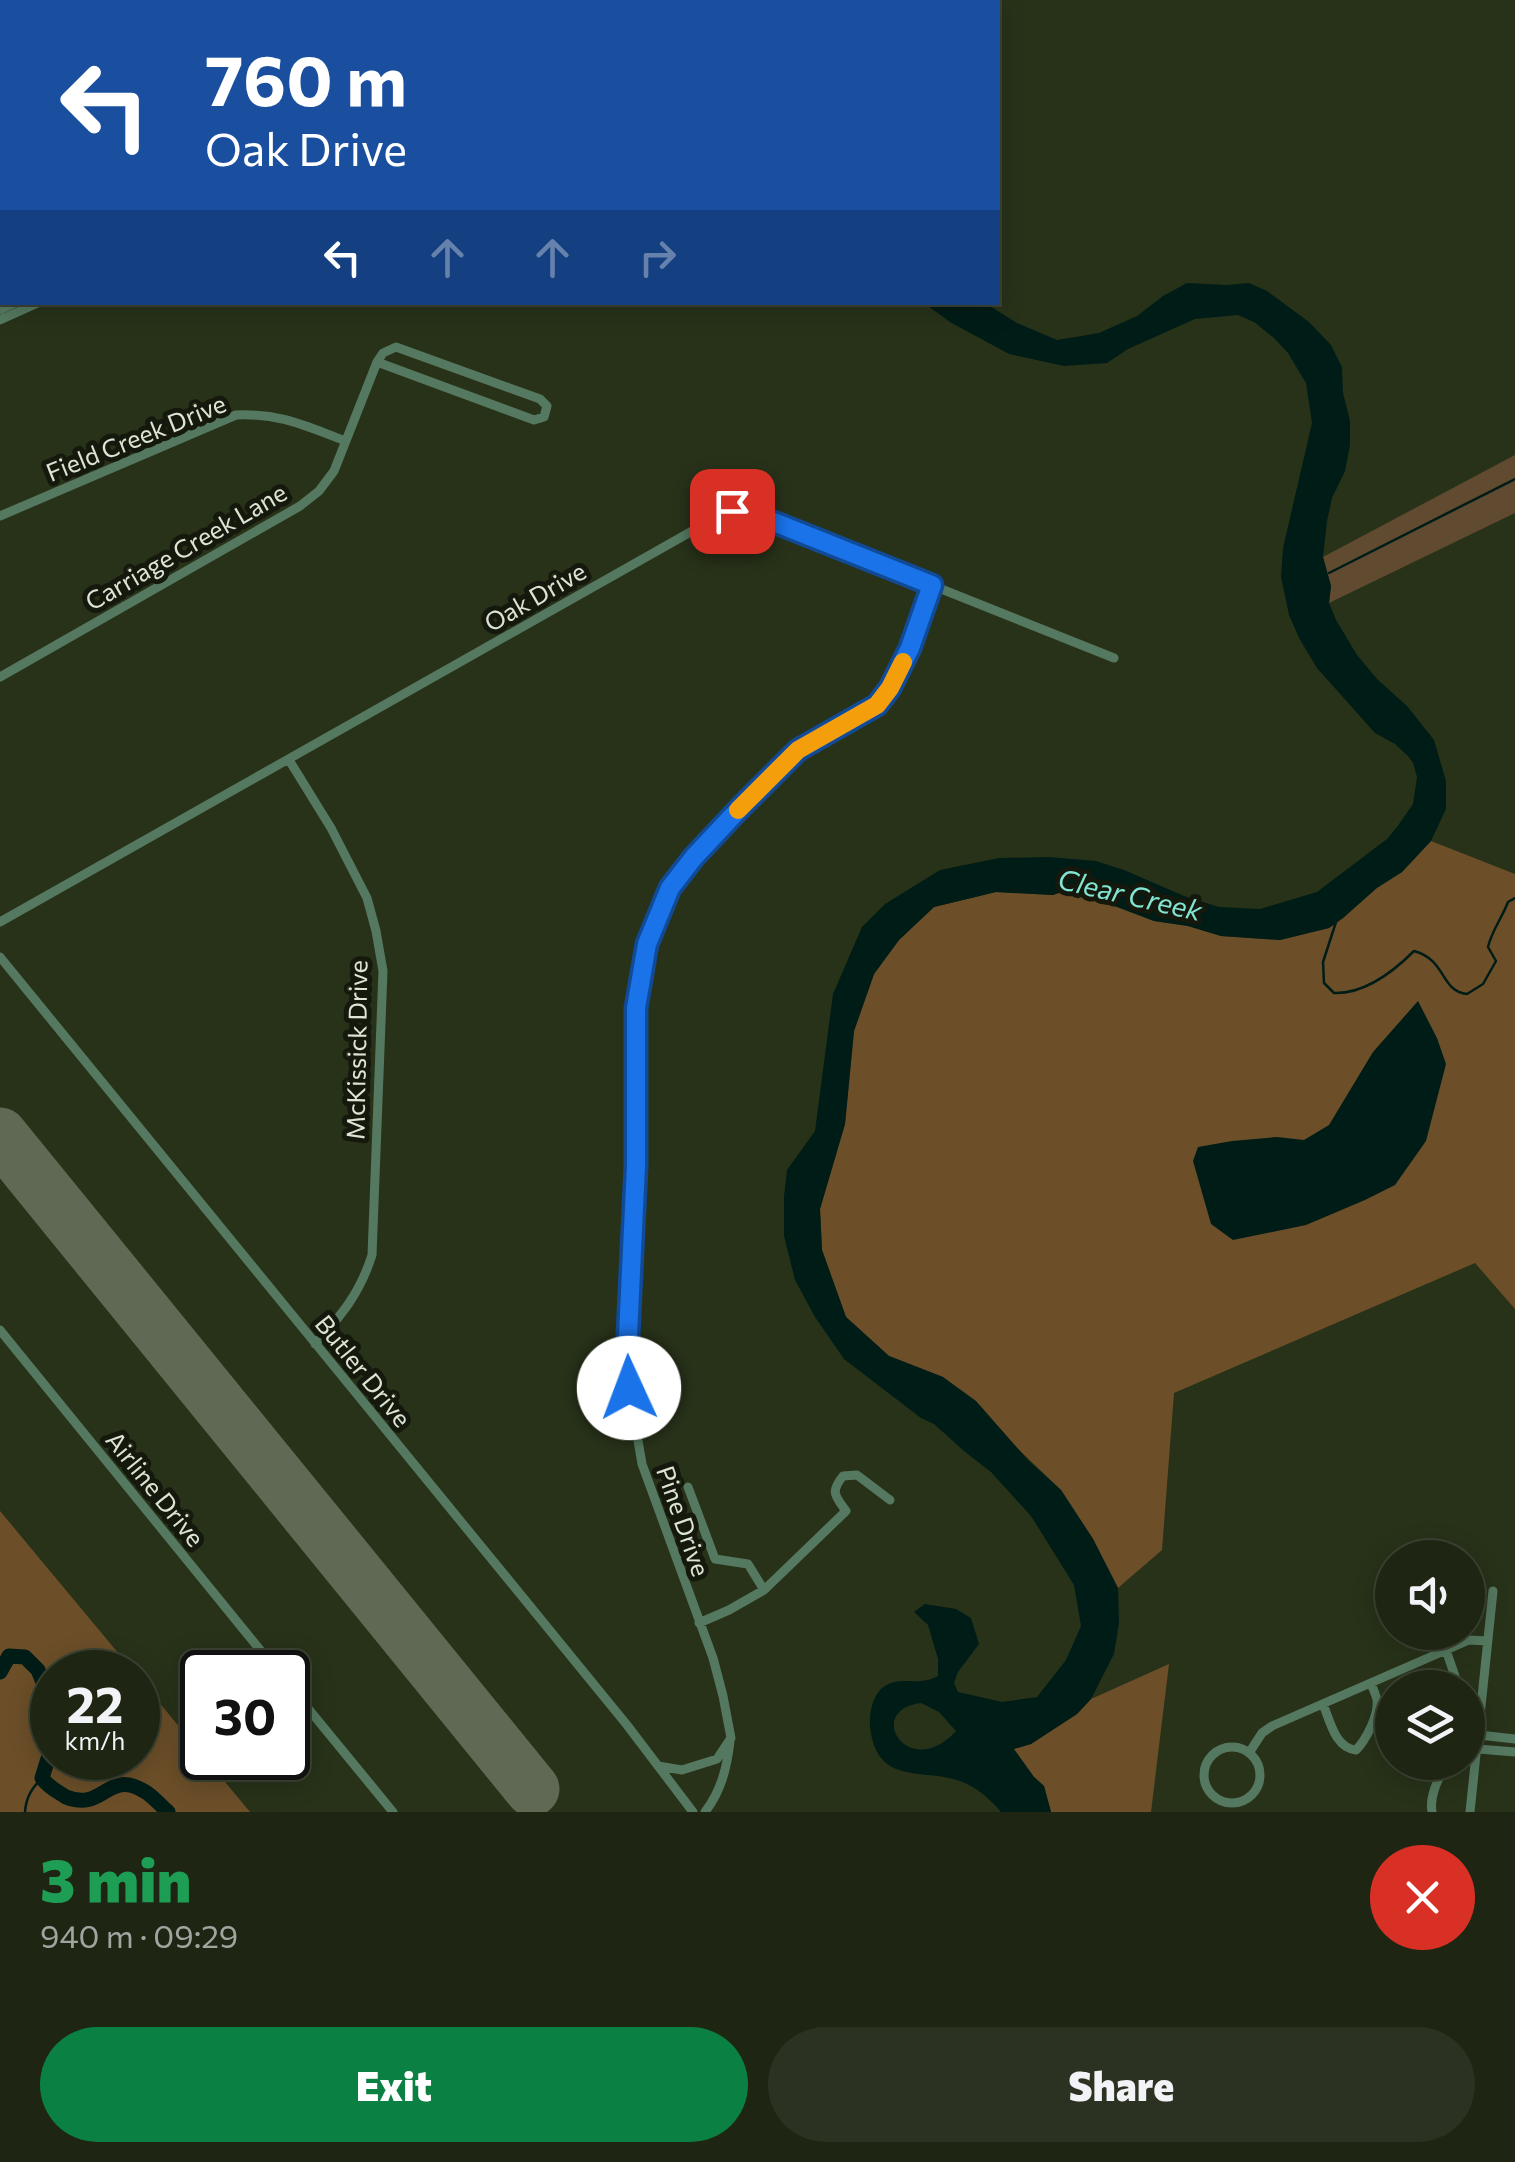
<!DOCTYPE html>
<html lang="en">
<head>
<meta charset="utf-8">
<style>
	:root { --surface:#1e2613; --page:#2b3221; --text:#f1f3f6; --muted:#a1a5a0; --line:#3c4333; --accent:#0b8043 }
	body { margin:0; font-family:Commissioner,sans-serif; background:var(--page); color:var(--text); height:100vh; display:flex; flex-direction:column; font-size:38px; white-space:nowrap }
	* { box-sizing:border-box; margin:0 }
	p { font-size:32px; color:var(--muted) }
	.icon { flex:none; width:55px; height:55px; fill:none; stroke:currentColor; stroke-width:2; stroke-linecap:round; stroke-linejoin:round }
	.map { position:relative; height:1812px; overflow:hidden }
	.sheet { display:flex; flex-direction:column; background:var(--surface); flex:1 }
	.sheet>* { flex:none }
	.banner { position:absolute; left:0px; top:0px; width:1000px; height:305px; box-shadow:0 5px 25px #0003,0 0 0 2px var(--line); background:#1a4fa0; color:#fff; overflow:hidden }
	.fabs { position:absolute; left:1375px; top:1540px; display:grid; gap:20px }
	.fabs a { display:grid; place-items:center; width:110px; height:110px; border-radius:50%; background:var(--surface); box-shadow:0 5px 25px #0003,0 0 0 2px var(--line); font-size:50px }
	.speed { position:absolute; left:30px; top:1650px; display:flex; gap:20px; font-size:50px; font-weight:700; text-align:center }
	.speed>* { display:grid; place-content:center; width:130px; height:130px; border-radius:50%; background:var(--surface); box-shadow:0 5px 25px #0003,0 0 0 2px var(--line); line-height:1 }
	.speed small { font-size:25px; font-weight:400 }
	.speed .limit { border:5px solid #111; border-radius:15px; background:#fff; color:#111 }
	.pin { position:absolute; display:grid; place-items:center; width:85px; height:85px; color:#fff; margin:-42px; border-radius:20px; box-shadow:0 5px 15px #0006 }
	.me { position:absolute; width:110px; margin:-55px; rotate:358deg; stroke-linejoin:round; filter:drop-shadow(0 0 8px #0008) }
	.turn { display:flex; align-items:center; gap:35px; height:210px; padding:0 40px; font-size:45px }
	.turn .icon { width:130px; height:130px; stroke-width:2.5 }
	.turn b { display:block; font-size:70px; line-height:85px }
	.lanes { display:flex; align-items:center; height:95px; padding:0 40px; background:#0003; justify-content:center; gap:50px; direction:ltr }
	.lanes .off { opacity:.35 }
	.round { display:grid; place-items:center; flex:none; width:105px; height:105px; border-radius:52px; background:var(--page) }
	.summary { display:flex; align-items:center; justify-content:space-between; height:170px; padding:0 40px }
	h1 { font-size:60px; font-weight:800; line-height:75px; color:#1e9e55 }
	.button { display:flex; gap:20px; margin-top:auto; padding:20px 40px }
	.button a { flex:1; height:115px; border-radius:60px; background:var(--accent); color:#fff; font-size:40px; font-weight:800; line-height:115px; text-align:center }
	.button a+a { background:var(--page); color:var(--text) }
	.map>svg:first-child { display:block }
	.green { fill:#604b31 }
	.forest { fill:#6c4f29 }
	.water { fill:#001c17; fill-rule:evenodd }
	.lines { fill:none; stroke-linecap:round; stroke-linejoin:round }
	.stream { stroke:#001c17; stroke-width:2.5 }
	.river { stroke:#001c17; stroke-width:15 }
	.runway { stroke:#606953; stroke-width:55 }
	.minor { stroke:#557960; stroke-width:9 }
	.route-casing { stroke:#114b97; stroke-width:25 }
	.route { stroke:#1a73e8; stroke-width:18 }
	.slow { stroke:#f59e0b; stroke-width:18 }
	.labels { text-anchor:middle; stroke-width:10; stroke-linejoin:round; paint-order:stroke }
	.street-label { font-size:25px; fill:#dde4d4; stroke:#14180d }
	.water-label { font-size:28px; font-style:italic; fill:#82e4d3; stroke:#14180d }
</style>
</head>
<body>
<div class="map">
<svg width="1515" height="1812" viewBox="0 0 1515 1812">
	<rect width="100%" height="100%" fill="#283219"/>
	<path class="green" d="M 1515,455 L 1515,513 L 1329,603 L 1331,586 L 1323,557 Z"/>
	<path class="forest" d="M 1431,841 L 1515,874 L 1515,1309 L 1475,1263 L 1174,1393 L 1162,1550 L 1118,1588 L 1093,1539 L 1061,1490 L 943,1377 L 889,1356 L 846,1317 L 822,1250 L 820,1209 L 845,1124 L 854,1031 L 874,974 L 899,940 L 934,907 L 996,892 L 1053,895 L 1070,889 L 1154,921 L 1188,926 L 1221,936 L 1280,940 L 1329,928 L 1343,918 L 1377,887 L 1402,872 Z
		M 0,1511 L 134,1672 L 52,1672 L 52,1758 L 138,1758 L 138,1677 L 250,1812 L 0,1812 Z
		M 1169,1664 L 1151,1812 L 1051,1812 L 1044,1786 L 1034,1777 L 1013,1749 L 1031,1744 L 1077,1714 L 1091,1699 Z"/>
	<path class="water" d="M 1187,283 L 1227,285 L 1249,283 L 1267,291 L 1309,322 L 1331,345 L 1342,367 L 1343,393 L 1350,421 L 1350,445 L 1345,471 L 1332,498 L 1327,521 L 1323,557 L 1331,586 L 1329,603 L 1336,620 L 1357,655 L 1377,679 L 1407,706 L 1434,740 L 1446,781 L 1446,809 L 1431,841 L 1402,872 L 1377,888 L 1343,918 L 1329,928 L 1280,940 L 1221,936 L 1188,926 L 1154,921 L 1070,889 L 1053,895 L 996,892 L 934,907 L 899,940 L 874,974 L 854,1031 L 845,1124 L 820,1209 L 822,1250 L 846,1317 L 889,1356 L 943,1377 L 976,1401 L 1028,1460 L 1061,1490 L 1093,1539 L 1118,1588 L 1119,1623 L 1114,1654 L 1091,1699 L 1077,1714 L 1031,1744 L 1014,1749 L 1034,1777 L 1044,1786 L 1051,1812 L 1001,1812 C 991,1800 980,1790 965,1783 C 927,1766 876,1789 870,1726 C 869,1715 872,1699 880,1690 C 898,1673 916,1688 938,1676 L 938,1659 L 928,1625 L 914,1612 L 925,1604 L 956,1609 L 971,1618 L 979,1644 L 958,1672 L 954,1683 L 958,1692 L 1002,1702 L 1037,1697 L 1066,1660 L 1081,1626 L 1074,1585 L 1031,1516 L 991,1472 L 964,1451 L 934,1424 L 921,1418 L 844,1359 L 815,1317 L 795,1280 L 784,1236 L 784,1196 L 787,1170 L 815,1131 L 833,994 L 862,927 L 885,904 L 940,870 L 999,858 L 1049,857 L 1096,861 L 1124,870 L 1184,896 L 1219,907 L 1260,909 L 1317,892 L 1387,839 L 1397,827 L 1413,804 L 1417,777 L 1413,763 L 1408,756 L 1395,744 L 1375,733 L 1317,668 L 1299,638 L 1289,615 L 1281,577 L 1283,548 L 1312,423 L 1306,383 L 1288,353 L 1274,338 L 1254,322 L 1238,315 L 1195,319 L 1128,349 L 1107,363 L 1064,366 L 1009,354 L 950,322 L 924,303 L 985,303 L 1017,323 L 1057,340 L 1099,333 L 1137,316 L 1163,296 ZM 921,1703 L 939,1712 L 956,1731 C 909,1783 863,1710 921,1703 Z
		M 1418,1001 L 1437,1038 L 1446,1064 L 1426,1141 L 1395,1185 L 1365,1200 L 1306,1225 L 1233,1240 L 1211,1224 L 1193,1161 L 1198,1147 L 1232,1141 L 1277,1137 L 1304,1140 L 1329,1125 L 1373,1052 Z"/>
	<g class="lines">
		<path class="stream" d="M 1329,573 L 1515,479
			M 1336,922 L 1323,962 L 1324,983 L 1334,993 C 1365,994 1393,972 1414,951 C 1447,960 1440,991 1467,994 L 1483,984 L 1496,961 L 1488,947 C 1492,930 1502,918 1508,902 L 1515,898
			M 25,1812 C 26,1797 32,1788 42,1778"/>
		<path class="river" d="M 0,1672 L 9,1656 L 25,1657 L 38,1670 L 52,1704
			M 52,1746 L 42,1778 C 48,1787 57,1791 66,1797 C 104,1812 107,1769 144,1791 C 153,1796 160,1805 168,1812"/>
		<path class="runway" d="M 0,1135 L 532,1789"/>
		<path class="minor" d="M 301,2 L 307,0
			M 600,2 L 601,0
			M 0,131 L 2,130
			M 0,310 L 17,302
			M 0,320 L 40,302
			M 0,516 L 236,415 C 281,413 305,426 346,441
			M 0,677 L 300,506 L 319,491 L 334,471 L 377,362 L 383,353 L 396,347 L 540,399 L 547,406 L 544,417 L 534,420 L 377,362
			M 289,760 L 331,828 L 367,898 L 376,931 L 383,971 L 372,1255 C 360,1293 342,1315 315,1344
			M 0,922 L 717,517 L 732,511 L 746,511 L 1114,658
			M 0,957 L 627,1725 L 693,1812
			M 0,1330 L 278,1672
			M 688,1487 L 715,1559 L 748,1564 L 764,1590
			M 699,1623 L 729,1610 L 764,1590 L 846,1511 C 835,1496 830,1492 843,1476 L 857,1475 L 890,1500
			M 1446,1650 L 1459,1688
			M 288,1684 L 393,1812
			M 1323,1704 C 1330,1721 1335,1748 1356,1750 C 1366,1740 1379,1715 1377,1700 C 1377,1698 1372,1686 1371,1683
			M 1479,1735 L 1515,1739
			M1204 1775a28 28 0 1 1 56 0a28 28 0 1 1-56 0Z
			M 1478,1749 L 1515,1752
			M 1249,1753 L 1262,1733 L 1272,1726 L 1469,1640 L 1488,1641
			M 658,1766 L 682,1770 L 717,1759 L 731,1738 L 723,1696 L 713,1658 L 642,1464 L 629,1388 L 627,1355 L 636,1166 L 636,1008 L 647,945 L 670,889 L 695,857 L 741,807 L 798,750 L 877,705 L 890,688 L 910,649 L 932,585
			M 705,1812 C 721,1791 727,1768 730,1741
			M 1432,1812 C 1429,1795 1439,1778 1447,1762
			M 1470,1812 L 1493,1591"/>
	</g>
	<g class="lines">
		<defs>
			<path id="route" d="M 629,1388 L 627,1356 L 636,1166 L 636,1008 L 647,944 L 670,888 L 694,857 L 741,807 L 798,750 L 877,705 L 890,688 L 910,648 L 932,585 L 746,511 L 732,511"/>
		</defs>
		<use href="#route" class="route-casing"/>
		<use href="#route" class="route"/>
		<path class="slow" d="M 738,810 L 798,750 L 877,705 L 890,688 L 903,662"/>
	</g>
	<g class="labels">
		<g class="street-label">
			<text transform="translate(136 438) rotate(-22)" y="9">Field Creek Drive</text>
			<text transform="translate(186 547) rotate(-30)" y="9">Carriage Creek Lane</text>
			<text transform="translate(535 597) rotate(-30)" y="9">Oak Drive</text>
			<text transform="translate(357 1050) rotate(-89)" y="9">McKissick Drive</text>
			<text transform="translate(363 1371) rotate(51)" y="9">Butler Drive</text>
			<text transform="translate(155 1489) rotate(51)" y="9">Airline Drive</text>
			<text transform="translate(683 1521) rotate(71)" y="9">Pine Drive</text>
		</g>
		<g class="water-label">
			<text transform="translate(1130 895) rotate(13)" y="10">Clear Creek</text>
		</g>
	</g>
</svg>
<div class="fabs">
<a><svg class="icon" aria-label="sound" viewBox="0 0 24 24"><path d="M4 9h4l5-4v14l-5-4H4zM17 9q2 3 0 6"/></svg></a>
<a><svg class="icon" aria-label="layers" viewBox="0 0 24 24"><path d="M12 4l9 5-9 5-9-5zM3 14l9 5 9-5"/></svg></a>
</div>
<div class="speed"><div>22<small>km/h</small></div><div class="limit">30</div></div>
<div class="pin" style="left:732px;top:511px;background:#d93025"><svg class="icon" aria-label="arrive" viewBox="0 0 24 24"><path d="M6 21V4h12l-3 4 3 4H6"/></svg></div>
<svg class="me" style="left:629px;top:1388px" viewBox="-20 -20 40 40"><circle r="19" fill="#fff"/><path d="M0-13L10 11 0 6-10 11z" fill="#1a73e8"/></svg>
<div class="banner">
<div class="turn"><svg class="icon" aria-label="left" viewBox="0 0 24 24"><path d="M17 20v-9H6M10 6l-5 5 5 5"/></svg><div><b>760 m</b>Oak Drive</div></div>
<div class="lanes"><svg class="icon" aria-label="left" viewBox="0 0 24 24"><path d="M17 20v-9H6M10 6l-5 5 5 5"/></svg><svg class="icon off" aria-label="ahead" viewBox="0 0 24 24"><path d="M12 20V5M6 11l6-6 6 6"/></svg><svg class="icon off" aria-label="ahead" viewBox="0 0 24 24"><path d="M12 20V5M6 11l6-6 6 6"/></svg><svg class="icon off" aria-label="right" viewBox="0 0 24 24"><path d="M7 20v-9h11M14 6l5 5-5 5"/></svg></div>
</div>
</div>
<section class="sheet">
<div class="summary"><div><h1>3 min</h1><p>940 m · 09:29</p></div><a class="round" style="background:#d93025;color:#fff"><svg class="icon" aria-label="close" viewBox="0 0 24 24"><path d="M6 6l12 12M18 6L6 18"/></svg></a></div>
<div class="button"><a>Exit</a><a>Share</a></div>
</section>
</body>
</html>
